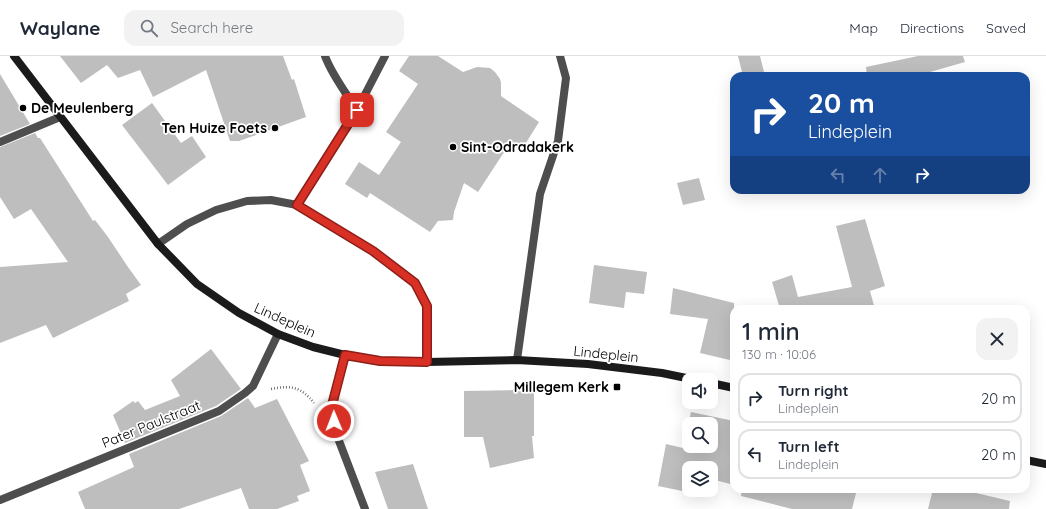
<!DOCTYPE html>
<html lang="en">
<head>
<meta charset="utf-8">
<style>
	:root { --surface:#fff; --page:#f2f2f3; --text:#1f2937; --muted:#747a83; --line:#e0e1e3 }
	body { margin:0; font-family:Quicksand,sans-serif; background:var(--page); color:var(--text); height:100vh; display:flex; flex-direction:column; font-size:15px; white-space:nowrap }
	* { box-sizing:border-box; margin:0 }
	p { font-size:13px; color:var(--muted) }
	.icon { flex:none; width:22px; height:22px; fill:none; stroke:currentColor; stroke-width:2; stroke-linecap:round; stroke-linejoin:round }
	.map { position:relative; flex:1; overflow:hidden }
	.drawer { position:absolute; left:730px; top:249px; width:300px; height:188px; display:flex; flex-direction:column; background:var(--surface); border-radius:12px; box-shadow:0 4px 16px #0002 }
	.drawer>* { flex:none }
	.hud { position:absolute; left:730px; top:16px; width:300px; height:122px; border-radius:12px; box-shadow:0 4px 16px #0002; background:#1a4fa0; color:#fff; overflow:hidden }
	.tools { position:absolute; left:682px; top:317px; display:grid; gap:8px }
	.tools a { display:grid; place-items:center; width:36px; height:36px; border-radius:8px; background:var(--surface); box-shadow:0 4px 16px #0002; font-size:20px }
	.pin { position:absolute; display:grid; place-items:center; width:34px; height:34px; color:#fff; margin:-17px; border-radius:8px; box-shadow:0 2px 6px #0006 }
	.me { position:absolute; width:44px; margin:-22px; rotate:359deg; stroke-linejoin:round; filter:drop-shadow(0 0 3px #0008) }
	.turn { display:flex; align-items:center; gap:14px; height:84px; padding:0 12px; font-size:18px }
	.turn .icon { width:52px; height:52px; stroke-width:2.5 }
	.turn b { display:block; font-size:28px; line-height:34px }
	.lanes { display:flex; align-items:center; height:38px; padding:0 12px; background:#0003; justify-content:center; gap:20px; direction:ltr }
	.lanes .off { opacity:.35 }
	.round { display:grid; place-items:center; flex:none; width:42px; height:42px; border-radius:12px; background:var(--page) }
	.overview { display:flex; align-items:center; justify-content:space-between; height:68px; padding:0 12px }
	h1 { font-size:24px; font-weight:600; line-height:30px }
	ul { padding:0; list-style:none }
	li { display:flex; align-items:center; gap:12px; height:50px; margin:0 8px 6px; padding:0 4px; border:2px solid var(--line); border-radius:12px }
	li div { flex:1 }
	li b { display:block; font-size:15px }
	li em { font-style:normal }
	header { display:flex; align-items:center; gap:24px; box-sizing:border-box; height:56px; padding:0 20px; background:var(--surface); border-bottom:1px solid var(--line) }
	header strong { font-size:19px }
	nav { display:flex; gap:22px; margin-inline-start:auto; font-size:14px }
	.search { width:280px; height:36px; background:var(--page); display:flex; align-items:center; gap:10px; box-sizing:border-box; padding:0 14px; border-radius:12px; color:var(--muted); font-size:15px }
	.map>svg:first-child { display:block }
	.building { fill:#bebebe; fill-rule:evenodd }
	.lines { fill:none; stroke-linecap:round; stroke-linejoin:round }
	.path { stroke:#707070; stroke-width:2.5; stroke-dasharray:1 2; stroke-linecap:butt }
	.lane { stroke:#4e4e4e; stroke-width:8 }
	.street { stroke:#4e4e4e; stroke-width:8 }
	.secondary { stroke:#1b1b1b; stroke-width:8 }
	.route-casing { stroke:#8d1f18; stroke-width:10 }
	.route { stroke:#d93025; stroke-width:7 }
	.poi-dot { fill:#000; stroke:#fff; stroke-width:1.5 }
	.labels { text-anchor:middle; stroke-width:3.5; stroke-linejoin:round; paint-order:stroke }
	.poi-label { font-size:14px; font-weight:bold; fill:#000; stroke:#fff; text-anchor:start }
	.street-label { font-size:14px; fill:#000; stroke:#fff }
</style>
</head>
<body>
<header>
<strong>Waylane</strong>
<div class="search"><svg class="icon" aria-label="search" viewBox="0 0 24 24"><circle cx="10" cy="10" r="6"/><path d="M15 15l6 6"/></svg>Search here</div>
<nav><a>Map</a><a>Directions</a><a>Saved</a></nav>
</header>
<div class="map">
<svg width="1046" height="453" viewBox="0 0 1046 453">
	<rect width="100%" height="100%" fill="#fff"/>
	<path class="building" d="M 60,0 L 283,0 L 292,24 L 294,23 L 306,61 L 239,85 L 230,85 L 206,14 L 153,41 L 140,14 L 118,22 L 107,9 L 81,27 Z
		M 409,0 L 438,0 L 463,16 L 477,11 L 490,12 L 495,16 L 500,23 L 501,27 L 501,40 L 539,66 L 521,95 L 510,87 L 478,136 L 464,127 L 454,156 L 453,164 L 438,165 L 430,176 L 370,137 L 367,142 L 345,128 L 359,106 L 379,119 L 401,86 L 386,76 L 418,28 L 399,15 Z
		M 738,0 L 760,0 L 765,20 L 743,20 Z
		M 918,0 L 963,0 L 965,6 L 916,20 L 867,20 L 866,11 Z
		M 0,18 L 30,68 L 0,80 Z
		M 152,47 L 181,87 L 192,80 L 206,101 L 168,129 L 122,69 Z
		M 35,77 L 38,82 L 40,82 L 93,165 L 95,164 L 108,181 L 128,211 L 141,229 L 126,238 L 129,245 L 53,282 L 46,269 L 0,287 L 0,211 L 68,206 L 31,153 L 14,163 L 0,141 L 0,91 Z
		M 699,122 L 705,144 L 683,149 L 677,127 Z
		M 865,163 L 885,230 L 870,235 L 875,253 L 780,253 L 772,226 L 792,219 L 798,241 L 852,231 L 836,170 Z
		M 594,209 L 647,216 L 644,238 L 626,236 L 624,252 L 589,247 Z
		M 673,232 L 734,247 L 734,305 L 700,297 L 708,263 L 670,258 Z
		M 211,293 L 241,333 L 216,350 L 125,387 L 113,359 L 133,345 L 135,347 L 138,345 L 145,354 L 180,340 L 171,324 Z
		M 517,334 L 534,334 L 534,380 L 532,380 L 534,402 L 490,412 L 483,381 L 464,381 L 464,335 Z
		M 248,342 L 255,352 L 277,343 L 309,405 L 300,409 L 310,435 L 297,440 L 299,445 L 277,453 L 249,453 L 241,432 L 179,453 L 85,453 L 78,436 L 134,411 L 129,398 L 221,360 Z
		M 691,356 L 734,365 L 734,429 L 711,423 L 711,412 L 689,412 L 689,434 L 693,434 L 692,437 L 658,430 L 666,388 L 683,392 ZM 689,368 L 711,368 L 711,390 L 689,390 Z
		M 413,408 L 428,453 L 388,453 L 375,416 Z
		M 742,433 L 857,433 L 852,453 L 792,453 L 741,440 Z
		M 933,433 L 959,433 L 1010,445 L 1009,453 L 928,453 Z"/>
	<g class="lines">
		<path class="path" d="M 271,333 C 292,329 301,331 314,347"/>
		<path class="lane" d="M 0,86 L 60,61
			M 517,304 L 540,138 L 558,85 L 566,22 L 560,0"/>
		<path class="street" d="M 325,0 C 332,19 346,37 357,54
			M 297,149 L 357,54 L 385,0
			M 158,188 L 187,168 L 216,154 L 247,145 L 271,144 L 297,149 L 373,195 L 415,227 L 427,251 L 427,306
			M 345,299 L 331,353 L 336,377 L 365,453
			M 0,444 L 219,355 L 245,337 L 253,330 L 278,278"/>
		<path class="secondary" d="M 14,0 L 158,188 L 197,228 L 239,257 L 278,278 L 313,291 L 345,299 L 379,305 L 427,306 L 517,304 L 588,308 L 662,317 L 696,324
			M 711,327 L 734,332
			M 1026,404 L 1046,408"/>
	</g>
	<g class="lines">
		<defs>
			<path id="route" d="M 334,365 L 331,353 L 345,299 L 380,305 L 427,306 L 427,250 L 415,227 L 373,195 L 297,149 L 357,54"/>
		</defs>
		<use href="#route" class="route-casing"/>
		<use href="#route" class="route"/>
	</g>
	<g class="poi-dot">
		<circle cx="23" cy="52" r="4"/>
		<circle cx="275" cy="72" r="4"/>
		<circle cx="453" cy="91" r="4"/>
		<rect x="613" y="327" width="8" height="8" rx="2"/>
	</g>
	<g class="labels">
		<g class="poi-label">
			<text x="31" y="57">De Meulenberg</text>
			<text x="267" y="77" text-anchor="end">Ten Huize Foets</text>
			<text x="461" y="96">Sint-Odradakerk</text>
			<text x="609" y="336" text-anchor="end">Millegem Kerk</text>
		</g>
		<g class="street-label">
			<text transform="translate(285 264) rotate(24)" y="5">Lindeplein</text>
			<text transform="translate(606 298) rotate(6)" y="5">Lindeplein</text>
			<text transform="translate(151 368) rotate(-22)" y="5">Pater Paulstraat</text>
		</g>
	</g>
</svg>
<div class="tools">
<a><svg class="icon" aria-label="sound" viewBox="0 0 24 24"><path d="M4 9h4l5-4v14l-5-4H4zM17 9q2 3 0 6"/></svg></a>
<a><svg class="icon" aria-label="search" viewBox="0 0 24 24"><circle cx="10" cy="10" r="6"/><path d="M15 15l6 6"/></svg></a>
<a><svg class="icon" aria-label="layers" viewBox="0 0 24 24"><path d="M12 4l9 5-9 5-9-5zM3 14l9 5 9-5"/></svg></a>
</div>
<div class="pin" style="left:357px;top:54px;background:#d93025"><svg class="icon" aria-label="arrive" viewBox="0 0 24 24"><path d="M6 21V4h12l-3 4 3 4H6"/></svg></div>
<svg class="me" style="left:334px;top:365px" viewBox="-20 -20 40 40"><circle r="17" fill="#d93025" stroke="#fff" stroke-width="3"/><path d="M0-11L8 9 0 5-8 9z" fill="#fff"/></svg>
<div class="hud">
<div class="turn"><svg class="icon" aria-label="right" viewBox="0 0 24 24"><path d="M7 20v-9h11M14 6l5 5-5 5"/></svg><div><b>20 m</b>Lindeplein</div></div>
<div class="lanes"><svg class="icon off" aria-label="left" viewBox="0 0 24 24"><path d="M17 20v-9H6M10 6l-5 5 5 5"/></svg><svg class="icon off" aria-label="ahead" viewBox="0 0 24 24"><path d="M12 20V5M6 11l6-6 6 6"/></svg><svg class="icon" aria-label="right" viewBox="0 0 24 24"><path d="M7 20v-9h11M14 6l5 5-5 5"/></svg></div>
</div>
<section class="drawer">
<div class="overview"><div><h1>1 min</h1><p>130 m · 10:06</p></div><a class="round"><svg class="icon" aria-label="close" viewBox="0 0 24 24"><path d="M6 6l12 12M18 6L6 18"/></svg></a></div>
<ul>
<li><svg class="icon" aria-label="right" viewBox="0 0 24 24"><path d="M7 20v-9h11M14 6l5 5-5 5"/></svg><div><b>Turn right</b><p>Lindeplein</p></div><em>20 m</em></li>
<li><svg class="icon" aria-label="left" viewBox="0 0 24 24"><path d="M17 20v-9H6M10 6l-5 5 5 5"/></svg><div><b>Turn left</b><p>Lindeplein</p></div><em>20 m</em></li>
</ul>
</section>
</div>
</body>
</html>
